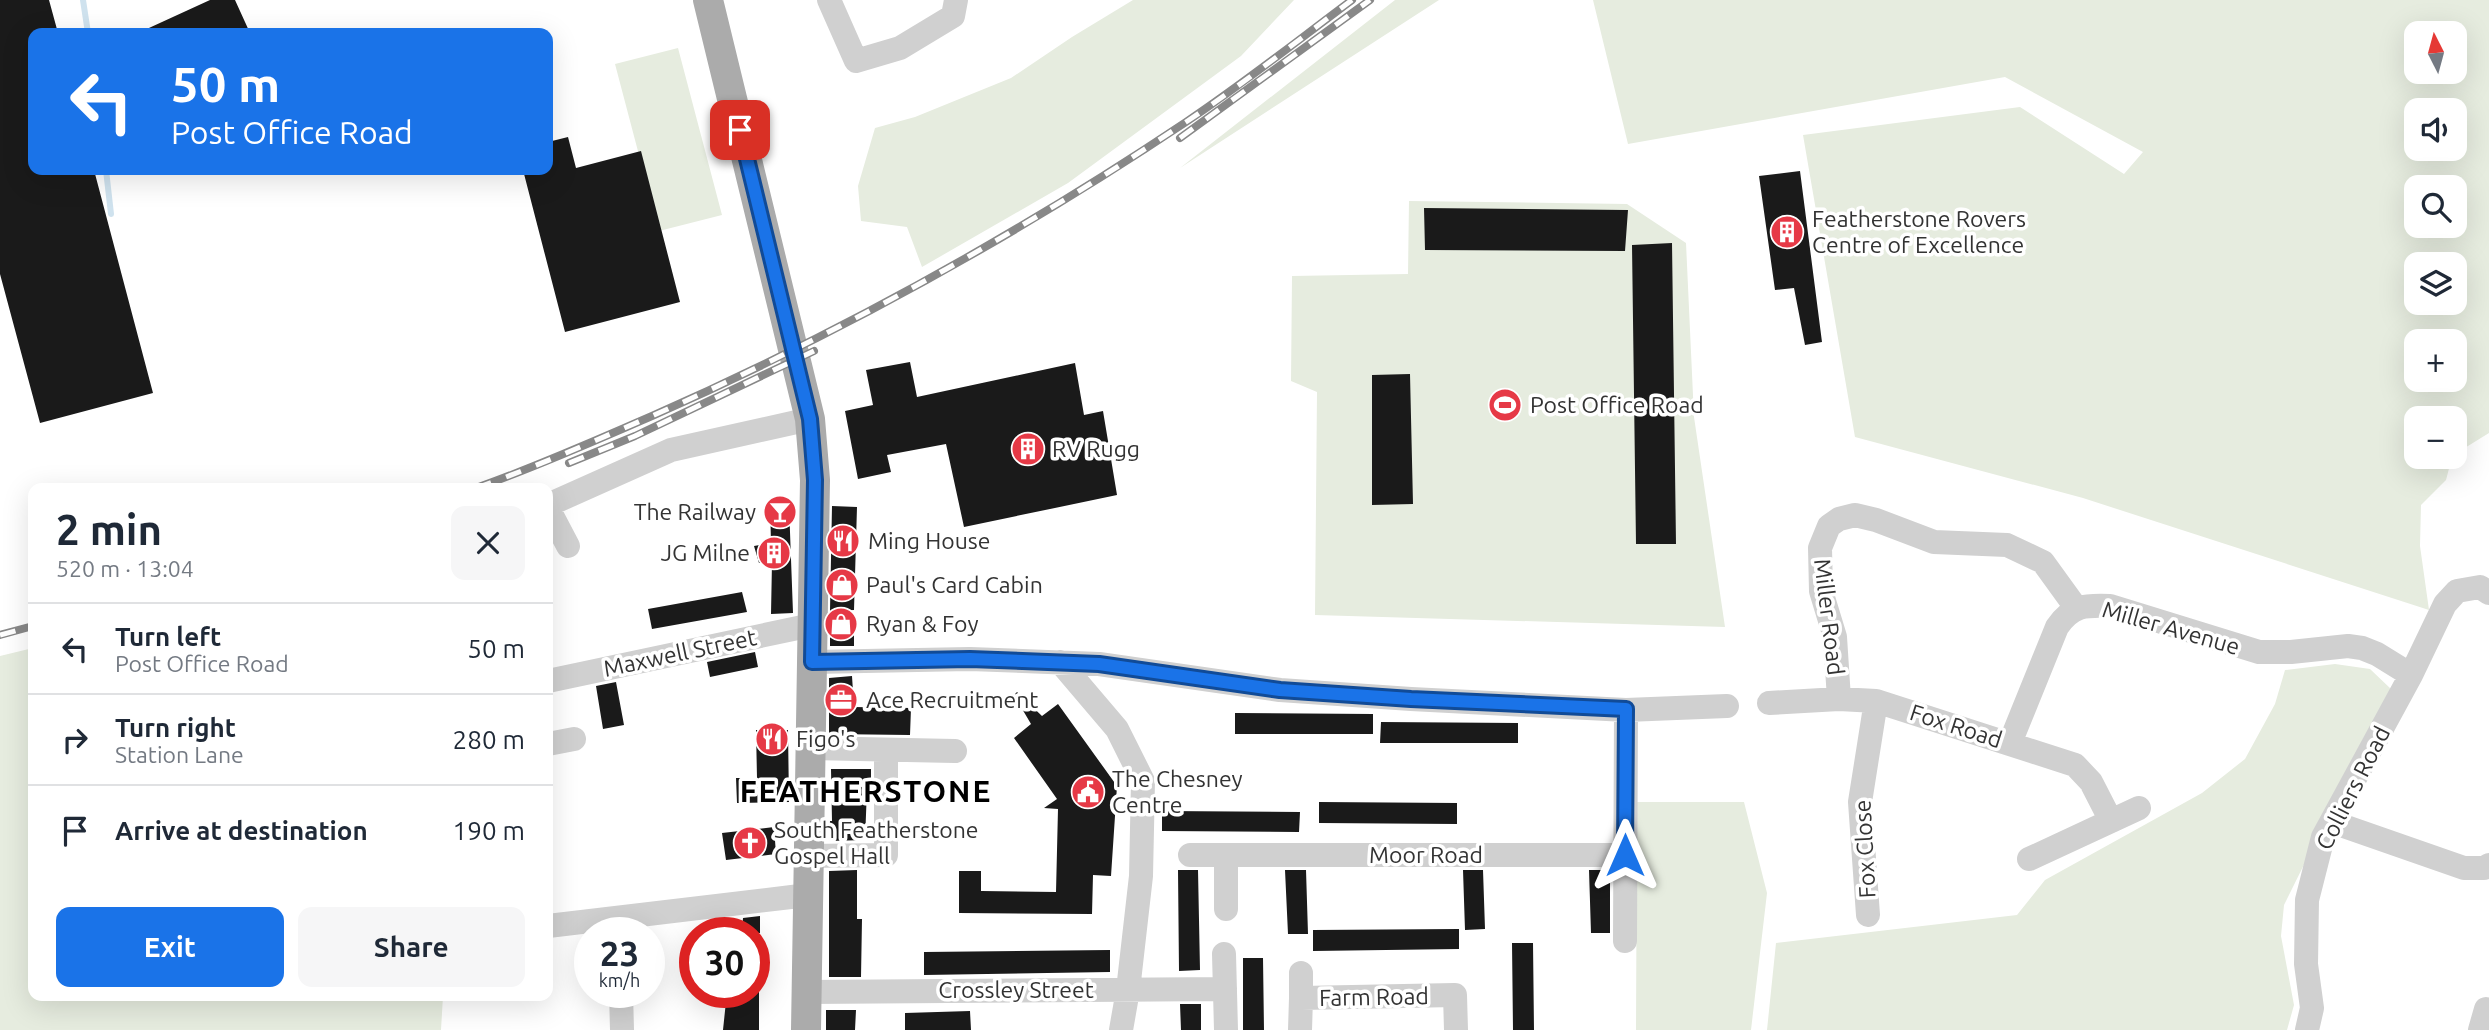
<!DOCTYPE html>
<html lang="en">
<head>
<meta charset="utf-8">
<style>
	:root { --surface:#fff; --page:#f6f6f7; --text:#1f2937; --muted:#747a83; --line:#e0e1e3; --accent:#1a73e8 }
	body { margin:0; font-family:Ubuntu,sans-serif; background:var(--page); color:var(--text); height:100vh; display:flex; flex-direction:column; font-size:26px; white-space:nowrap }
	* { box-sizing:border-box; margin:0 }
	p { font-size:23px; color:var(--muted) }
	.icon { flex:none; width:38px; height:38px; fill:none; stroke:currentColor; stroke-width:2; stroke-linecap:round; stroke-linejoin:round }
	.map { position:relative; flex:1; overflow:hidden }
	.side { position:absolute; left:28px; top:483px; width:525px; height:518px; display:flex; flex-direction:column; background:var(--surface); border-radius:14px; box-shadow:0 7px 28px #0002 }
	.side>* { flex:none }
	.top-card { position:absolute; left:28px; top:28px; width:525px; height:147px; border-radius:14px; box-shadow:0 7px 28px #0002; background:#1a73e8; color:#fff; overflow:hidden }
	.needle { width:46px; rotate:354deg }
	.fabs { position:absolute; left:2404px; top:21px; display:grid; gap:14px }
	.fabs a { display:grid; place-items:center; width:63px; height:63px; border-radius:14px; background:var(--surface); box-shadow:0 7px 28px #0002; font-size:35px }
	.speed { position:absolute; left:574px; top:917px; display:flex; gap:14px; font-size:35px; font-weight:700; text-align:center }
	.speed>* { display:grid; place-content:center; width:91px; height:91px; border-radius:50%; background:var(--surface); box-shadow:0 7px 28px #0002; line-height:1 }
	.speed small { font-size:18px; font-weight:400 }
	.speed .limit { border:10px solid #d22; background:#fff; color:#111 }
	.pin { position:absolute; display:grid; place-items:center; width:60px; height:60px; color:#fff; margin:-30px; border-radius:14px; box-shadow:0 4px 10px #0006 }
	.me { position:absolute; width:77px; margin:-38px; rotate:0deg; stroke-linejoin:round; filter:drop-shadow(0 0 5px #0008) }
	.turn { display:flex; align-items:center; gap:24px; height:147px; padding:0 28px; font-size:32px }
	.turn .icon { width:91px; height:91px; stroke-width:2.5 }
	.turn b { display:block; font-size:49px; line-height:60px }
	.round { display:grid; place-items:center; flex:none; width:74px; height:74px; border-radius:14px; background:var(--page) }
	.overview { display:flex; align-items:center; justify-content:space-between; height:119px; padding:0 28px }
	h1 { font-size:42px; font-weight:600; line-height:52px }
	.cta { display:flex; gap:14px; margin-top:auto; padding:14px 28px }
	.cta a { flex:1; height:80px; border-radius:14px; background:var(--accent); color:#fff; font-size:28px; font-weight:600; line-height:80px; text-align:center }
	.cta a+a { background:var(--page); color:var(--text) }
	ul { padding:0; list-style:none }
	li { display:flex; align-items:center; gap:21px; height:91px; padding:0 28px; border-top:2px solid var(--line) }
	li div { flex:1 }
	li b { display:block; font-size:26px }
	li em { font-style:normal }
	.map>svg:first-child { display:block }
	.green { fill:#e6ecdf; fill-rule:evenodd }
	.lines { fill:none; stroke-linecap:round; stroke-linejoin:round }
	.stream { stroke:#cfe2ee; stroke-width:6 }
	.building { fill:#1a1a1a }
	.minor { stroke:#d0d0d0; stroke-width:24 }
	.major { stroke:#ababab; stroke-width:30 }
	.rail-casing { stroke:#888; stroke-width:8 }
	.rail { stroke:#fff; stroke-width:5; stroke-dasharray:16; stroke-linecap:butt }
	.route-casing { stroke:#114b97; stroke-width:18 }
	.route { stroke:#1a73e8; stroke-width:12 }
	.labels { text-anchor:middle; stroke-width:7; stroke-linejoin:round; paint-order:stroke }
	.poi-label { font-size:23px; fill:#333; stroke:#fff; text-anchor:start }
	.street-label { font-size:23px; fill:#333; stroke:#fff }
	.district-label { font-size:30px; font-weight:bold; letter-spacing:2px; fill:#000; stroke:#fff }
</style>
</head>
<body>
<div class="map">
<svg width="2489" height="1030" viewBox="0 0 2489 1030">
	<rect width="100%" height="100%" fill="#fff"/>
	<path class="green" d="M 1133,0 L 1294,0 L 1241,56 L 1068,183 L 922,267 L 907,227 L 861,221 L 858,186 L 875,128 L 915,117 L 1011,78 L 1072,37 Z
		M 1395,0 L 1439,0 L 1180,168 Z
		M 1593,0 L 2489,0 L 2489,433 L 2455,454 L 2455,418 L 2417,418 L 2417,457 L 2452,457 L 2446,480 L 2421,505 L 2420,546 L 2429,610 L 2083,498 L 1855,437 L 1803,135 L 2020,107 L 2124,174 L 2143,152 L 2005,77 L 1628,144 ZM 2417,33 L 2455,33 L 2455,72 L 2417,72 ZM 2417,110 L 2455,110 L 2455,149 L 2417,149 ZM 2417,187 L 2455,187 L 2455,226 L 2417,226 ZM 2417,264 L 2455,264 L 2455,303 L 2417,303 ZM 2417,341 L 2455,341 L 2455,380 L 2417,380 Z
		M 678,48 L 722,215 L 659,231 L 615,64 Z
		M 1409,201 L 1627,204 L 1686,243 L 1694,417 L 1725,627 L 1315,615 L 1317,392 L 1291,381 L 1292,276 L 1408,274 Z
		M 33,648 L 33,996 L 443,996 L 441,1030 L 0,1030 L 0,656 Z
		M 2335,664 L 2370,669 L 2391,689 L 2284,905 L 2281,936 L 2294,1005 L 2287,1030 L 1767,1030 L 1776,943 L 2017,915 L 2045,880 L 2202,793 L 2245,759 L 2275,704 L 2285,670 Z
		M 1637,802 L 1744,802 L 1767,893 L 1751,1030 L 1636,1030 Z"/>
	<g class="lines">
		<path class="stream" d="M 83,0 L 88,33
			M 106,170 L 111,214"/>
	</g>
	<path class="building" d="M 0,0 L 49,0 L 58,33 L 33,33 L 33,170 L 94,170 L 153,393 L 40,423 L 0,274 Z
		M 210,0 L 235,0 L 250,33 L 138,33 Z
		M 568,137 L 576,168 L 641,151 L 680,302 L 565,332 L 523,170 L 548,170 L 548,142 Z
		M 1800,171 L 1822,342 L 1805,345 L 1794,288 L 1775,290 L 1759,176 Z
		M 1424,208 L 1628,210 L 1625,251 L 1425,250 Z
		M 1672,243 L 1676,544 L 1636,544 L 1632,245 Z
		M 910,362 L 917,397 L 1075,363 L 1084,415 L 1103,411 L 1117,495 L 964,527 L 946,444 L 887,455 L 891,472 L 858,479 L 845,411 L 873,405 L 866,370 Z
		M 1410,374 L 1413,504 L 1372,505 L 1372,375 Z
		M 770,504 L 789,505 L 793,613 L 771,614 L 772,562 L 759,563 L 754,546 L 771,543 Z
		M 832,506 L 857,507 L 854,610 L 830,611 Z
		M 742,592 L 747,612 L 652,629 L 648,609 Z
		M 854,627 L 854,646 L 830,646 L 830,632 Z
		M 755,652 L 758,667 L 710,677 L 707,662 Z
		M 852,676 L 854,707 L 911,708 L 910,735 L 829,734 L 829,678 Z
		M 616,682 L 624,725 L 603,729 L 596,686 Z
		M 1017,692 L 1042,716 L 1058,704 L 1117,786 L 1111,876 L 1093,875 L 1092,914 L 959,913 L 959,871 L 981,871 L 981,891 L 1056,892 L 1058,809 L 1044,808 L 1057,799 L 1014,738 L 1031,724 L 1014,695 Z
		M 1235,713 L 1373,714 L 1373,734 L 1235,734 Z
		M 1381,722 L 1518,723 L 1518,743 L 1380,743 Z
		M 756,730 L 788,730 L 789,802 L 737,803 L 736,778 L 757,778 Z
		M 831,769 L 871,769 L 871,789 L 867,789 L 865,840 L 829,841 L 830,821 L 832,821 Z
		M 1319,802 L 1457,803 L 1457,824 L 1319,823 Z
		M 1162,811 L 1300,812 L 1299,832 L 1162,831 Z
		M 774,827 L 776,854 L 726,860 L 722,833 Z
		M 857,870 L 857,919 L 862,919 L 861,977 L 829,977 L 829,871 Z
		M 1178,870 L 1198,870 L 1200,970 L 1179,971 Z
		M 1285,870 L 1306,870 L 1308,934 L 1288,934 Z
		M 1463,870 L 1483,870 L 1485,929 L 1465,930 Z
		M 1589,870 L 1610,870 L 1610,933 L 1591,933 Z
		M 760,916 L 760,933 L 742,933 L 743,918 Z
		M 1459,929 L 1459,949 L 1313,951 L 1313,930 Z
		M 1512,943 L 1533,943 L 1534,1030 L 1513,1030 Z
		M 1110,950 L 1110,972 L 924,975 L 924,952 Z
		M 1243,958 L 1263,958 L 1264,1030 L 1243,1030 Z
		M 727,992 L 759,992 L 759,1030 L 723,1030 Z
		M 1180,1004 L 1201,1004 L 1201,1030 L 1181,1030 Z
		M 826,1010 L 856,1010 L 855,1030 L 826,1030 Z
		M 970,1011 L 971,1030 L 905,1030 L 905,1013 Z"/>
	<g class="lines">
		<path class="minor" d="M 829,0 L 856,61 L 900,48 L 953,16 L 956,0
			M 548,505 L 671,450 L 810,419
			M 548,508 L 568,546
			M 812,662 L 970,659 L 1099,664 L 1280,690 L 1411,699 L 1626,710 L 1727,706
			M 1060,662 L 1117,729 L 1143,781 L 1141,876 L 1128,990 L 1121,1030
			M 548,681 L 812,625
			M 1839,699 L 1835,637 L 1821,591 L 1820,548 L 1829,526 L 1839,519 L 1855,515 L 1876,520 L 1934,542 L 2007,545 L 2043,562 L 2077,609
			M 1769,703 L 1839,699 L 1876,701 L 2075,765 L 2091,782 L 2111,821 L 2139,808
			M 2010,743 L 2057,627 C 2072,605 2085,605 2110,606 L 2259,652 L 2291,652 L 2348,646 L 2362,648 L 2377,654 L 2411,675
			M 548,744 L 574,739
			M 810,748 L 955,751
			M 2332,822 L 2464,868 L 2484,868 L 2489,865
			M 1190,855 L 1625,855
			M 1226,855 L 1226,909
			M 808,856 L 886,855 L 886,750
			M 2029,859 L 2111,821
			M 1868,915 L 1860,802 L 1876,701
			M 548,926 L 808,895
			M 1625,941 L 1626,710
			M 1224,954 L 1226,1030
			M 621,992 L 622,1030
			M 807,992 L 1225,989
			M 1301,998 L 1301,973
			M 1300,1030 L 1301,998 L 1455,995 L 1456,1030
			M 2307,1030 L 2312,1008 L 2306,964 L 2307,900 L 2323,837 L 2411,675 L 2445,604 L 2457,591 L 2480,587 L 2489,593
			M 2480,1030 L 2486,1009"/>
		<path class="major" d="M 708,0 L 810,419 L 815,480 L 806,1030"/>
		<defs>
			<path id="rail" d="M 1180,138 L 1370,0
				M 569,463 L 635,436 L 814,351
				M 476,488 C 536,467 594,441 652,416 C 838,334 1017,235 1186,122 C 1243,84 1297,41 1352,0
				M 0,635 L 33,626"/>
		</defs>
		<use href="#rail" class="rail-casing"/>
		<use href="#rail" class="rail"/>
	</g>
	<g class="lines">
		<defs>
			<path id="route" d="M 740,130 L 810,419 L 815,480 L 812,662 L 970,659 L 1099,664 L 1280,690 L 1411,699 L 1626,709 L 1625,855"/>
		</defs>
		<use href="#route" class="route-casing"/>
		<use href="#route" class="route"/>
	</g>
	<defs>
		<symbol id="building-disc" viewBox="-11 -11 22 22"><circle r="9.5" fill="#e63946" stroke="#fff"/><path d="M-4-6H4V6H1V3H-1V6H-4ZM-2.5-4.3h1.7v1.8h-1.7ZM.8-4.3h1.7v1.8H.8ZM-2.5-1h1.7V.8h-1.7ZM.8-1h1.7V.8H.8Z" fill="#fff"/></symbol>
		<symbol id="stadium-disc" viewBox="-11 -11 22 22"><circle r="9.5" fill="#e63946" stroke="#fff"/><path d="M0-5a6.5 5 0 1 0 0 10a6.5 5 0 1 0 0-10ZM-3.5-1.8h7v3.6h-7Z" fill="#fff"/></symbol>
		<symbol id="bar-disc" viewBox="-11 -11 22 22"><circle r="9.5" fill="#e63946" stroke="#fff"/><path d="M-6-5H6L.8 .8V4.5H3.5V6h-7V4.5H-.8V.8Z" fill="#fff"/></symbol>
		<symbol id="restaurant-disc" viewBox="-11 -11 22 22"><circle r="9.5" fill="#e63946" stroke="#fff"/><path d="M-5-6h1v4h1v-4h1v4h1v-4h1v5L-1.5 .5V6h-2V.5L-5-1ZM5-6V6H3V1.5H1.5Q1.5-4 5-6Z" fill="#fff"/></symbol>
		<symbol id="shop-disc" viewBox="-11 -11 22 22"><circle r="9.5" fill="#e63946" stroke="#fff"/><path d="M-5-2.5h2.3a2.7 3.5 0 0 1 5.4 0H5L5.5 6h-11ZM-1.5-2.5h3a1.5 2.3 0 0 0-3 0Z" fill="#fff"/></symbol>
		<symbol id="office-disc" viewBox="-11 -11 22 22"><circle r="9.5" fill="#e63946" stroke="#fff"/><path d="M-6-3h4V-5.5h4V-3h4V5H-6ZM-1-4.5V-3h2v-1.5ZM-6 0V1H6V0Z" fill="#fff"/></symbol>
		<symbol id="civic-disc" viewBox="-11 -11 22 22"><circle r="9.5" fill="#e63946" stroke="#fff"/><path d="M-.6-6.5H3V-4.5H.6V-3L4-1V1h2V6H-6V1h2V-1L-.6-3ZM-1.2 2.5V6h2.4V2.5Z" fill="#fff"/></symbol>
		<symbol id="church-disc" viewBox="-11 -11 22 22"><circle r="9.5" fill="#e63946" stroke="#fff"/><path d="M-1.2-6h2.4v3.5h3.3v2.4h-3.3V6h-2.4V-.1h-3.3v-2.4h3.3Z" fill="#fff"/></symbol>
	</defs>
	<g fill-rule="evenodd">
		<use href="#building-disc" x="1768" y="213" width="38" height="38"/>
		<use href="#stadium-disc" x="1486" y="386" width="38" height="38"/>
		<use href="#building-disc" x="1009" y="430" width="38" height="38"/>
		<use href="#bar-disc" x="761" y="493" width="38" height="38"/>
		<use href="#restaurant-disc" x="824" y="522" width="38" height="38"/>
		<use href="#building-disc" x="755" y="534" width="38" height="38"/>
		<use href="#shop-disc" x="823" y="566" width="38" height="38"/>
		<use href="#shop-disc" x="822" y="605" width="38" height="38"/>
		<use href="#office-disc" x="822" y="681" width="38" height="38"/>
		<use href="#restaurant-disc" x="753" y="720" width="38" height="38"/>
		<use href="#civic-disc" x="1069" y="773" width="38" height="38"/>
		<use href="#church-disc" x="731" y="824" width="38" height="38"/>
	</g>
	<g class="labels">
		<g class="poi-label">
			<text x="1812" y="227">Featherstone Rovers<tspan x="1812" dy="26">Centre of Excellence</tspan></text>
			<text x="1530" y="413">Post Office Road</text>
			<text x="1052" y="457">RV Rugg</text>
			<text x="756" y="520" text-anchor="end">The Railway</text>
			<text x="868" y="549">Ming House</text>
			<text x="750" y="561" text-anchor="end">JG Milne</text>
			<text x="866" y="593">Paul's Card Cabin</text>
			<text x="866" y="632">Ryan &amp; Foy</text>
			<text x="866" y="708">Ace Recruitment</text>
			<text x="796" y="747">Figo's</text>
			<text x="1112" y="787">The Chesney<tspan x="1112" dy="26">Centre</tspan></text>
			<text x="774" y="838">South Featherstone<tspan x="774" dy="26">Gospel Hall</tspan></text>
		</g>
		<g class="street-label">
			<text transform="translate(1829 617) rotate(83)" y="8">Miller Road</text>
			<text transform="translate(2171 628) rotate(16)" y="8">Miller Avenue</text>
			<text transform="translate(680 653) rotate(-12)" y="8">Maxwell Street</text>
			<text transform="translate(1956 726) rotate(18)" y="8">Fox Road</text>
			<text transform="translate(2353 788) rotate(-63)" y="8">Colliers Road</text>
			<text transform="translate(1865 849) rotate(-93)" y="8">Fox Close</text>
			<text x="1426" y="863">Moor Road</text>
			<text x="1016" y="998">Crossley Street</text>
			<text transform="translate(1374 997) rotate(-1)" y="8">Farm Road</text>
		</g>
		<g class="district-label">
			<text x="866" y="802">FEATHERSTONE</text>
		</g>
	</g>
</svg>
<div class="fabs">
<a><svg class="needle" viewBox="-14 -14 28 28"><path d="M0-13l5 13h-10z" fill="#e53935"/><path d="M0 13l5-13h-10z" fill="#747a83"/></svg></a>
<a><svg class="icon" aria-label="sound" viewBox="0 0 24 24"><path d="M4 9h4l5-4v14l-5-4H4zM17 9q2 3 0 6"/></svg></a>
<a><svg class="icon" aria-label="search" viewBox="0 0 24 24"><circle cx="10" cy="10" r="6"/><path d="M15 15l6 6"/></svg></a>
<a><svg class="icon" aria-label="layers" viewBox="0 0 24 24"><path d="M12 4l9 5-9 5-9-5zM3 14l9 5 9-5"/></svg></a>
<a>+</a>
<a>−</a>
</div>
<div class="speed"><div>23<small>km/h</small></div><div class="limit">30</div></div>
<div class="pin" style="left:740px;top:130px;background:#d93025"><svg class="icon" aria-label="arrive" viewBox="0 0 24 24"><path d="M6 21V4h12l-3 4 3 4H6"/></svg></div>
<svg class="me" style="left:1625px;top:855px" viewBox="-20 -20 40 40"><path d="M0-17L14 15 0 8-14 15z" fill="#1a73e8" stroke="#fff" stroke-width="4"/></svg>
<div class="top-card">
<div class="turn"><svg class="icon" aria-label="left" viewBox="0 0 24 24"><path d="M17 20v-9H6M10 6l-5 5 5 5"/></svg><div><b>50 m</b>Post Office Road</div></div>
</div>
<section class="side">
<div class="overview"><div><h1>2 min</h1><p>520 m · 13:04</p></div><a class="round"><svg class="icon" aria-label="close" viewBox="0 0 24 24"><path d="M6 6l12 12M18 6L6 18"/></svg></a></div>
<ul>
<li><svg class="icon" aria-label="left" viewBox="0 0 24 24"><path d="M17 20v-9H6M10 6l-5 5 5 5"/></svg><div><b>Turn left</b><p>Post Office Road</p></div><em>50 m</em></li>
<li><svg class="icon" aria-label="right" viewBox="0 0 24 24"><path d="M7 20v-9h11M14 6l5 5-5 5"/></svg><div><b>Turn right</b><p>Station Lane</p></div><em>280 m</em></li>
<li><svg class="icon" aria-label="arrive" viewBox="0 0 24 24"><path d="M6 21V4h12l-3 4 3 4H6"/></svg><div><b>Arrive at destination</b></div><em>190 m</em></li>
</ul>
<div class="cta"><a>Exit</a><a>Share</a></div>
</section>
</div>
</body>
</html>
